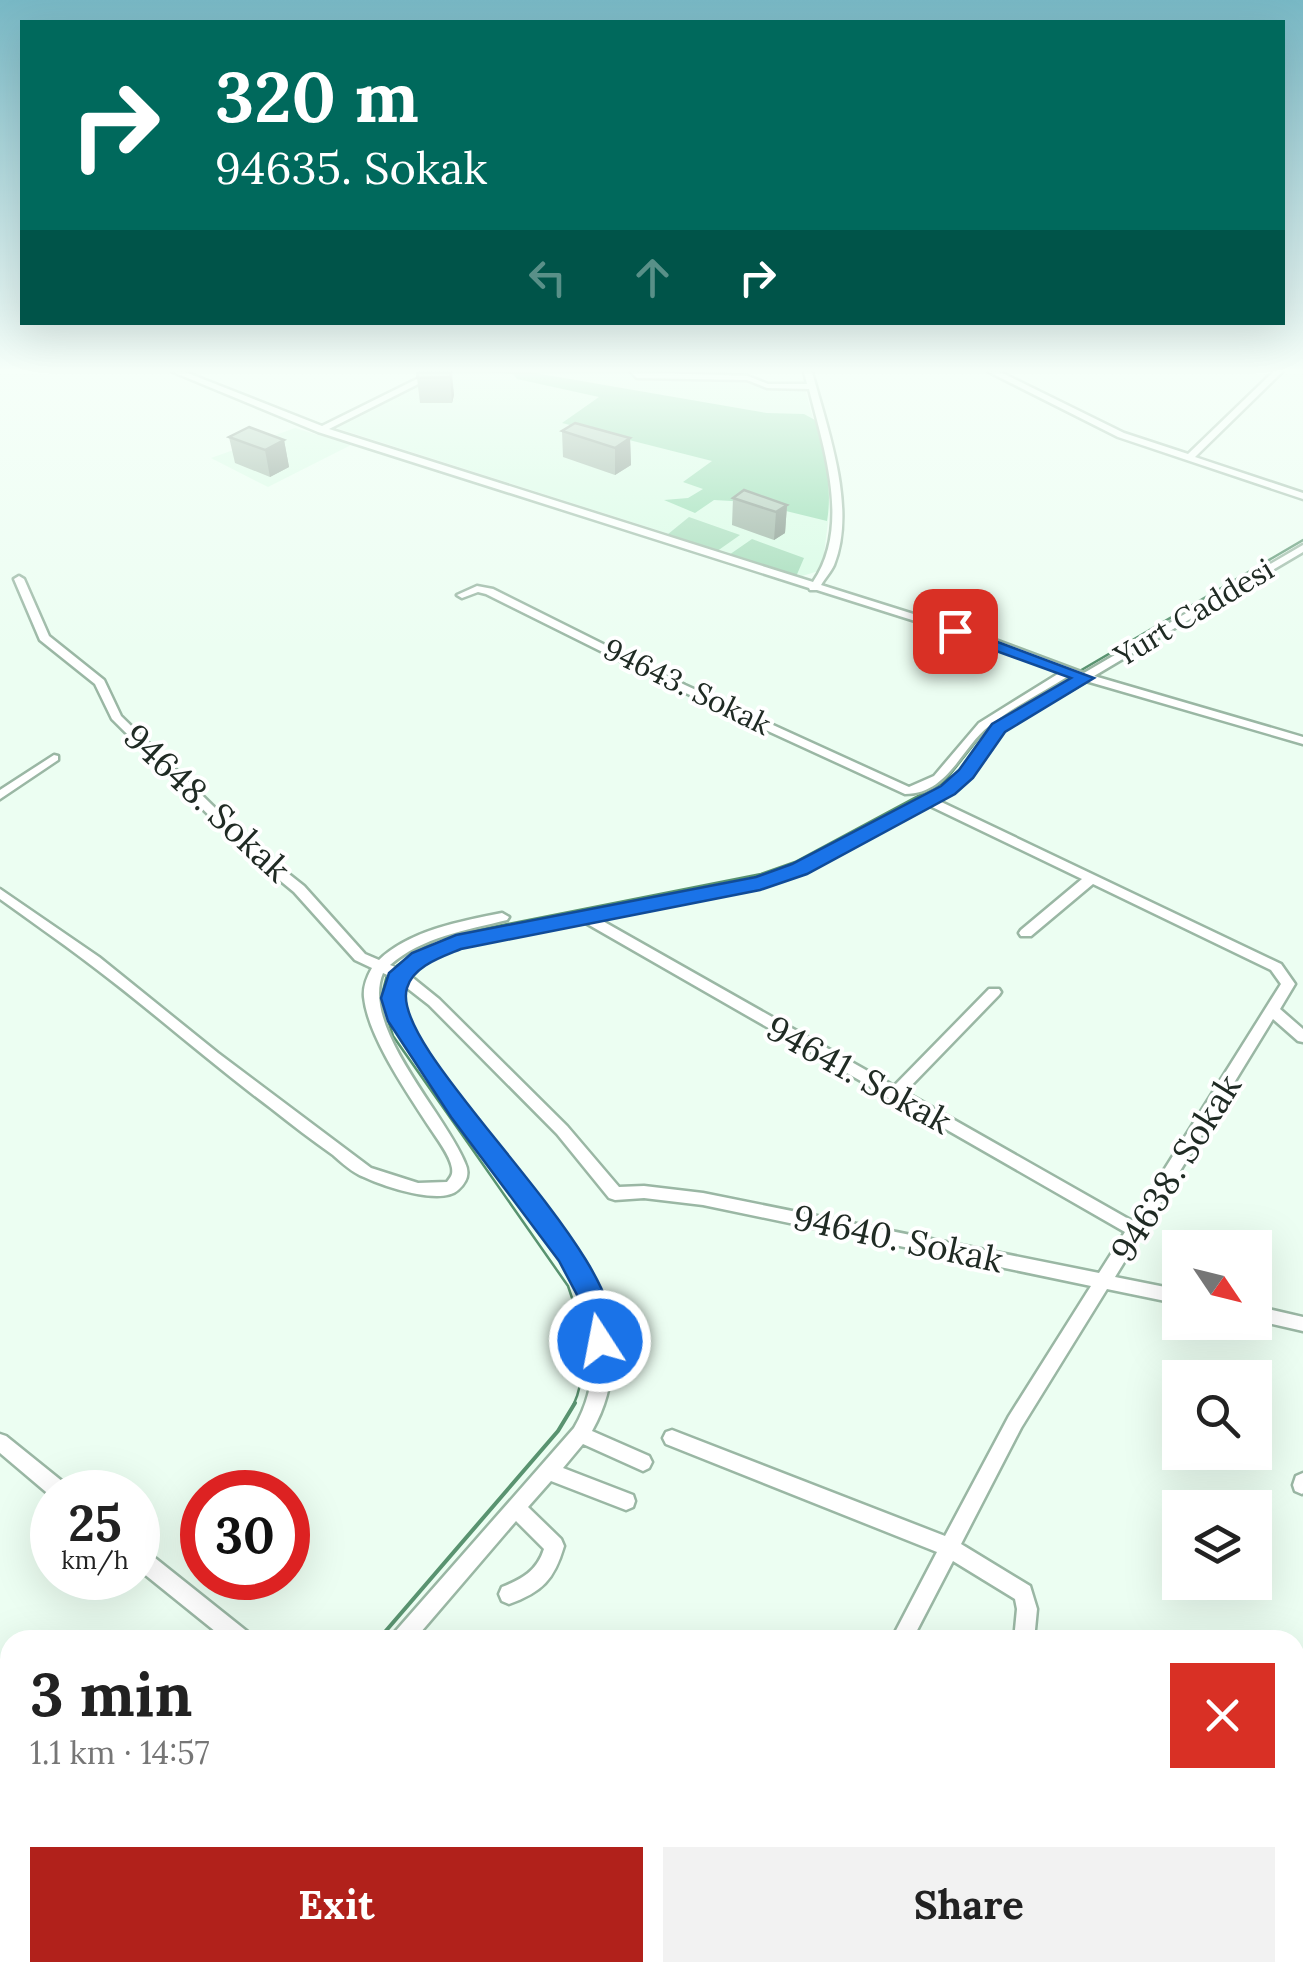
<!DOCTYPE html>
<html lang="en">
<head>
<meta charset="utf-8">
<style>
	:root { --surface:#fff; --page:#f2f2f2; --text:#222; --muted:#767676; --accent:#b1211b }
	body { margin:0; font-family:Lora,serif; background:var(--page); color:var(--text); height:100vh; display:flex; flex-direction:column; font-size:38px; white-space:nowrap }
	* { box-sizing:border-box; margin:0 }
	p { font-size:32px; color:var(--muted) }
	.icon { flex:none; width:55px; height:55px; fill:none; stroke:currentColor; stroke-width:2; stroke-linecap:round; stroke-linejoin:round }
	.map { position:relative; flex:1; overflow:hidden }
	.drawer { position:absolute; left:0px; top:1630px; width:1305px; height:352px; display:flex; flex-direction:column; background:var(--surface); border-radius:30px 30px 0 0; box-shadow:0 10px 40px #0002 }
	.drawer>* { flex:none }
	.hud { position:absolute; left:20px; top:20px; width:1265px; height:305px; border-radius:0px; box-shadow:0 10px 40px #0002; background:#00695c; color:#fff; overflow:hidden }
	.needle { width:65px; rotate:125deg }
	.controls { position:absolute; left:1162px; top:1230px; display:grid; gap:20px }
	.controls a { display:grid; place-items:center; width:110px; height:110px; border-radius:0px; background:var(--surface); box-shadow:0 10px 40px #0002; font-size:50px }
	.speed { position:absolute; left:30px; top:1470px; display:flex; gap:20px; font-size:50px; font-weight:700; text-align:center }
	.speed>* { display:grid; place-content:center; width:130px; height:130px; border-radius:50%; background:var(--surface); box-shadow:0 10px 40px #0002; line-height:1 }
	.speed small { font-size:25px; font-weight:400 }
	.speed .limit { border:15px solid #d22; background:#fff; color:#111 }
	.pin { position:absolute; display:grid; place-items:center; width:85px; height:85px; color:#fff; margin:-42px; border-radius:20px; box-shadow:0 5px 15px #0006 }
	.me { position:absolute; width:110px; margin:-55px; rotate:349deg; stroke-linejoin:round; filter:drop-shadow(0 0 8px #0008) }
	.turn { display:flex; align-items:center; gap:35px; height:210px; padding:0 30px; font-size:45px }
	.turn .icon { width:130px; height:130px; stroke-width:2.5 }
	.turn b { display:block; font-size:70px; line-height:85px }
	.lanes { display:flex; align-items:center; height:95px; padding:0 30px; background:#0003; justify-content:center; gap:50px; direction:ltr }
	.lanes .off { opacity:.35 }
	.round { display:grid; place-items:center; flex:none; width:105px; height:105px; border-radius:0px; background:var(--page) }
	.summary { display:flex; align-items:center; justify-content:space-between; height:170px; padding:0 30px }
	h1 { font-size:60px; font-weight:800; line-height:75px }
	.action { display:flex; gap:20px; margin-top:auto; padding:20px 30px }
	.action a { flex:1; height:115px; border-radius:0px; background:var(--accent); color:#fff; font-size:40px; font-weight:800; line-height:115px; text-align:center }
	.action a+a { background:var(--page); color:var(--text) }
	.map>svg:first-child { display:block }
	.built { fill:#d5fbe3 }
	.green { fill:#9dd9b4 }
	.forest { fill:#89d7a8 }
	.lines { fill:none; stroke-linecap:round; stroke-linejoin:round }
	.stream-far1 { stroke:#599370; stroke-width:2.5 }
	.stream { stroke:#599370; stroke-width:4 }
	.minor-casing { stroke:#9ab7a4; stroke-width:5 }
	.minor { fill:#fff; fill-rule:evenodd }
	.wall { fill:#90a898 }
	.shaded-wall { fill:#75887c }
	.building { fill:#a7c3b1; stroke:#75887c; stroke-width:2.5 }
	.route { fill:#1a73e8; stroke:#114b97; stroke-width:2.5 }
	.labels { text-anchor:middle; stroke-width:8; stroke-linejoin:round; paint-order:stroke }
	.far-street-label { font-size:30px; fill:#202b24; stroke:#fff }
	.street-label { font-size:35px; fill:#202b24; stroke:#fff }
</style>
</head>
<body>
<div class="map">
<svg width="1303" height="1981" viewBox="0 0 1303 1981">
	<rect width="100%" height="100%" fill="#ecfef2"/>
	<path class="built" d="M 445,372 L 631,372 L 640,378 L 742,380 L 766,387 L 805,389 L 828,474 L 830,506 L 822,570 L 802,576 L 336,428 Z
		M 295,428 L 351,445 L 268,487 L 211,458 Z"/>
	<path class="green" d="M 689,517 L 740,535 L 713,554 L 662,539 Z
		M 752,539 L 804,558 L 795,579 L 726,557 Z"/>
	<path class="forest" d="M 487,372 L 529,372 L 767,413 L 804,414 L 815,420 C 824,454 833,486 827,521 L 749,502 L 714,500 L 695,513 L 664,500 L 688,498 L 703,489 L 683,482 L 712,461 L 562,423 L 599,397 L 517,379 L 513,374 Z"/>
	<g class="lines">
		<path class="stream-far1" d="M 442,937 L 761,874 L 795,862 L 944,782 L 981,735 L 1003,716 L 1303,540
			M 392,969 L 435,940
			M 387,975 L 381,998 L 393,1036 L 568,1286 C 581,1321 590,1371 573,1406"/>
		<path class="stream" d="M 378,1640 L 558,1431 L 575,1403
			M 0,1907 L 10,1902"/>
		<defs>
			<path id="minor" d="M 173,372 L 185,372 L 322,426 L 431,372 L 442,372 L 329,429 L 813,582 C 851,526 824,450 809,389 L 767,388 L 747,380 L 637,378 L 631,372 L 748,376 L 768,384 L 807,384 L 804,372 L 812,372 C 827,428 857,508 834,565 C 831,572 825,578 821,585 L 993,639 L 1084,673 L 1303,545 L 1303,552 L 1094,676 L 1303,737 L 1303,744 L 1086,681 L 1003,730 L 970,776 L 952,793 L 937,800 L 1281,964 L 1295,984 L 1280,1009 L 1303,1029 L 1303,1042 L 1298,1041 L 1273,1019 L 1115,1277 L 1180,1290 L 1180,1304 L 1107,1289 L 1021,1428 L 961,1544 L 1030,1586 L 1037,1609 L 1034,1640 L 1014,1640 L 1017,1609 L 1015,1599 L 953,1561 L 912,1640 L 891,1640 L 937,1552 L 666,1444 L 663,1438 L 666,1432 L 672,1430 L 945,1536 L 1009,1416 L 1091,1286 L 703,1205 L 644,1198 L 615,1200 L 609,1198 L 557,1134 L 429,1005 L 402,984 C 397,1004 405,1020 415,1037 C 444,1079 475,1119 507,1159 C 566,1235 650,1329 592,1431 L 649,1456 L 652,1462 L 649,1468 L 643,1471 L 583,1444 L 563,1468 L 633,1495 L 635,1501 L 633,1507 L 626,1510 L 551,1481 L 528,1507 L 561,1539 L 564,1546 C 554,1580 542,1592 509,1604 L 502,1601 L 499,1594 L 502,1587 C 522,1579 537,1571 544,1549 L 516,1521 L 414,1640 L 391,1640 L 394,1633 L 574,1428 C 599,1386 598,1333 580,1289 C 569,1261 547,1237 529,1213 C 496,1168 461,1124 429,1078 C 415,1058 397,1037 389,1013 C 385,1000 386,989 392,977 L 383,973 C 360,1027 445,1113 465,1163 C 470,1173 467,1182 458,1190 C 441,1206 383,1186 364,1177 C 353,1173 342,1163 333,1155 C 312,1140 292,1125 272,1109 C 209,1062 150,1009 87,962 C 58,940 29,920 0,899 L 0,889 L 99,957 L 218,1053 L 371,1168 L 418,1183 L 447,1182 C 451,1176 453,1175 452,1168 C 450,1155 437,1139 430,1128 C 408,1094 368,1037 364,997 C 363,986 367,977 372,968 L 355,960 L 294,892 L 248,854 L 112,719 L 95,684 L 40,640 L 14,579 L 19,576 L 24,579 L 49,636 L 104,680 L 121,716 L 256,848 L 304,886 L 365,954 L 379,960 C 410,930 462,921 502,913 L 509,917 L 507,920 C 467,930 422,937 390,965 L 398,968 L 421,951 L 455,937 L 758,879 L 795,866 L 944,787 L 962,772 L 995,726 L 1077,678 L 1070,675 C 1043,692 1013,707 989,726 C 960,749 948,794 905,794 L 677,689 L 486,594 L 478,592 L 462,598 L 457,595 L 477,586 L 493,589 L 685,685 L 909,787 L 934,776 L 979,723 L 1061,672 L 985,643 L 817,590 L 810,590 L 809,588 L 318,432 ZM 928,805 L 1082,879 L 1021,930 L 1019,933 L 1021,936 L 1031,936 L 1093,884 L 1271,970 L 1281,984 L 1132,1221 L 905,1092 L 999,995 L 1001,992 L 999,989 L 989,989 L 894,1086 L 599,919 L 764,886 L 803,872 ZM 584,922 L 887,1096 L 889,1099 L 895,1100 L 1125,1232 L 1099,1273 L 703,1193 L 644,1186 L 619,1187 L 567,1126 L 439,999 L 408,974 C 445,939 533,931 584,922 Z
				M 989,372 L 1000,372 L 1124,433 L 1188,454 L 1273,372 L 1282,372 L 1195,457 L 1303,493 L 1303,499 L 1118,437 Z
				M 54,755 L 58,756 L 58,760 L 0,799 L 0,790 Z
				M 1255,1306 L 1303,1317 L 1303,1331 L 1255,1320 Z
				M 0,1434 L 6,1436 L 68,1486 L 70,1492 L 52,1492 L 52,1497 L 0,1453 Z
				M 1303,1473 L 1303,1493 L 1302,1494 L 1295,1491 L 1293,1485 L 1296,1476 Z
				M 138,1548 L 145,1550 L 249,1633 L 252,1640 L 226,1640 L 138,1569 Z
				M 1295,1836 L 1303,1837 L 1303,1859 L 1295,1858 Z
				M 10,1917 L 10,1940 L 0,1944 L 0,1921 Z
				M 233,1972 L 265,1972 L 261,1981 L 229,1981 Z
				M 592,1972 L 620,1972 L 624,1981 L 596,1981 Z
				M 791,1972 L 819,1972 L 823,1981 L 795,1981 Z
				M 964,1972 L 991,1972 L 995,1981 L 968,1981 Z"/>
		</defs>
		<use href="#minor" class="minor-casing"/>
		<use href="#minor" class="minor"/>
	</g>
	<path class="wall" d="M 452,372 L 454,395 L 452,403 L 420,403 L 417,378 Z
		M 562,431 L 630,438 L 631,465 L 615,475 L 563,457 Z
		M 229,437 L 284,440 L 289,467 L 270,477 L 235,463 Z
		M 733,498 L 787,505 L 785,533 L 774,540 L 732,525 Z"/>
	<path class="shaded-wall" d="M 451,372 L 454,395 L 452,403 L 450,377 Z
		M 630,438 L 631,465 L 615,475 L 615,448 Z
		M 284,440 L 289,467 L 270,477 L 265,450 Z
		M 787,505 L 785,533 L 774,540 L 776,512 Z"/>
	<path class="building" d="M 418,372 L 451,372 L 450,377 L 417,378 Z
		M 575,423 L 630,438 L 615,448 L 562,431 Z
		M 249,427 L 284,440 L 265,450 L 229,437 Z
		M 744,490 L 787,505 L 776,512 L 733,498 Z"/>
	<linearGradient id="sky" x2="0" y2="1"><stop stop-color="#78b8c5"/><stop offset="0.57" stop-color="#f6fff9"/><stop offset="1" stop-color="#f6fff9" stop-opacity="0"/></linearGradient>
	<rect width="1303" height="650" fill="url(#sky)"/>
	<path class="route" d="M 955,626 L 1094,678 L 1005,732 L 973,778 L 955,794 L 807,874 L 760,890 L 461,949 C 442,957 413,966 407,988 C 386,1053 648,1269 609,1350 L 600,1353 L 590,1350 L 577,1295 L 559,1261 L 451,1117 L 388,1021 L 381,998 L 389,973 L 412,953 L 456,935 L 756,877 L 792,864 L 941,786 L 959,770 L 992,724 L 1071,678 L 949,634 L 946,631 Z"/>
	<g class="labels">
		<g class="far-street-label">
			<text transform="translate(1194 613) rotate(-31)" y="10">Yurt Caddesi</text>
			<text transform="translate(687 687) rotate(26)" y="10">94643. Sokak</text>
		</g>
		<g class="street-label">
			<text transform="translate(207 803) rotate(43)" y="12">94648. Sokak</text>
			<text transform="translate(859 1075) rotate(29)" y="12">94641. Sokak</text>
			<text transform="translate(1176 1168) rotate(-58)" y="12">94638. Sokak</text>
			<text transform="translate(898 1239) rotate(12)" y="12">94640. Sokak</text>
		</g>
	</g>
</svg>
<div class="controls">
<a><svg class="needle" viewBox="-14 -14 28 28"><path d="M0-13l5 13h-10z" fill="#e53935"/><path d="M0 13l5-13h-10z" fill="#767676"/></svg></a>
<a><svg class="icon" aria-label="search" viewBox="0 0 24 24"><circle cx="10" cy="10" r="6"/><path d="M15 15l6 6"/></svg></a>
<a><svg class="icon" aria-label="layers" viewBox="0 0 24 24"><path d="M12 4l9 5-9 5-9-5zM3 14l9 5 9-5"/></svg></a>
</div>
<div class="speed"><div>25<small>km/h</small></div><div class="limit">30</div></div>
<div class="pin" style="left:955px;top:631px;background:#d93025"><svg class="icon" aria-label="arrive" viewBox="0 0 24 24"><path d="M6 21V4h12l-3 4 3 4H6"/></svg></div>
<svg class="me" style="left:600px;top:1341px" viewBox="-20 -20 40 40"><circle r="17" fill="#1a73e8" stroke="#fff" stroke-width="3"/><path d="M0-11L8 9 0 5-8 9z" fill="#fff"/></svg>
<div class="hud">
<div class="turn"><svg class="icon" aria-label="right" viewBox="0 0 24 24"><path d="M7 20v-9h11M14 6l5 5-5 5"/></svg><div><b>320 m</b>94635. Sokak</div></div>
<div class="lanes"><svg class="icon off" aria-label="left" viewBox="0 0 24 24"><path d="M17 20v-9H6M10 6l-5 5 5 5"/></svg><svg class="icon off" aria-label="ahead" viewBox="0 0 24 24"><path d="M12 20V5M6 11l6-6 6 6"/></svg><svg class="icon" aria-label="right" viewBox="0 0 24 24"><path d="M7 20v-9h11M14 6l5 5-5 5"/></svg></div>
</div>
<section class="drawer">
<div class="summary"><div><h1>3 min</h1><p>1.1 km · 14:57</p></div><a class="round" style="background:#d93025;color:#fff"><svg class="icon" aria-label="close" viewBox="0 0 24 24"><path d="M6 6l12 12M18 6L6 18"/></svg></a></div>
<div class="action"><a>Exit</a><a>Share</a></div>
</section>
</div>
</body>
</html>
